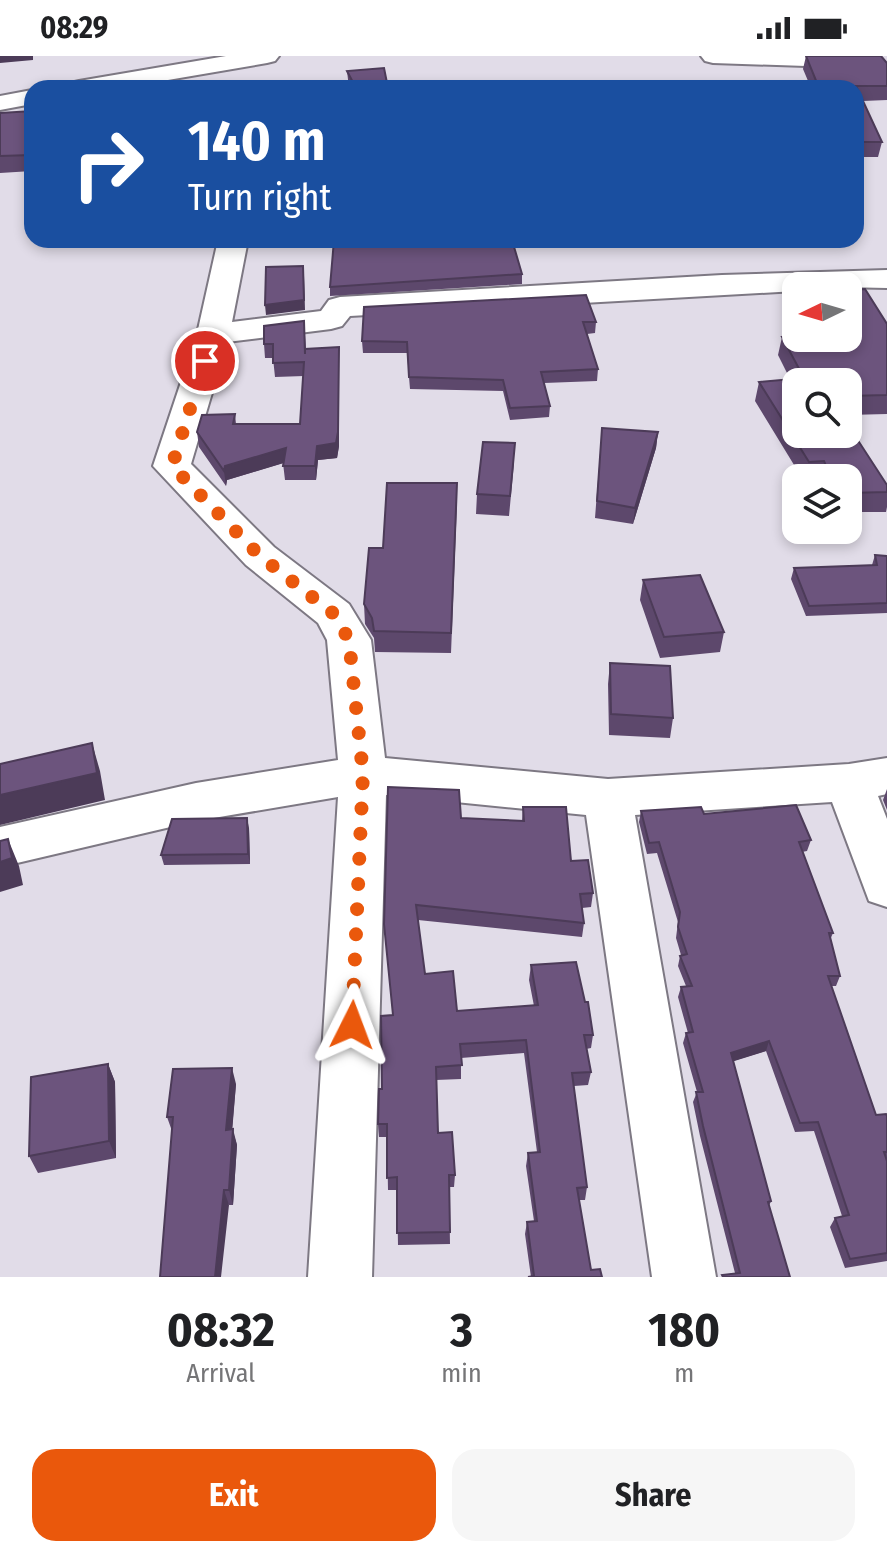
<!DOCTYPE html>
<html lang="en">
<head>
<meta charset="utf-8">
<style>
	:root { --surface:#fff; --page:#f6f6f6; --text:#202124; --muted:#757577; --accent:#ea580c }
	body { margin:0; font-family:"Fira Sans Condensed",sans-serif; background:var(--page); color:var(--text); height:100vh; display:flex; flex-direction:column; font-size:30px; white-space:nowrap }
	* { box-sizing:border-box; margin:0 }
	p { font-size:26px; color:var(--muted) }
	.icon { flex:none; width:44px; height:44px; fill:none; stroke:currentColor; stroke-width:2; stroke-linecap:round; stroke-linejoin:round }
	.map { position:relative; height:1221px; overflow:hidden }
	.drawer { display:flex; flex-direction:column; background:var(--surface); flex:1 }
	.drawer>* { flex:none }
	.banner { position:absolute; left:24px; top:24px; width:840px; height:168px; border-radius:24px; box-shadow:0 4px 12px #0003; background:#1a4fa0; color:#fff; overflow:hidden }
	.needle { width:52px; rotate:265deg }
	.buttons { position:absolute; left:782px; top:216px; display:grid; gap:16px }
	.buttons a { display:grid; place-items:center; width:80px; height:80px; border-radius:16px; background:var(--surface); box-shadow:0 4px 12px #0003; font-size:40px }
	.pin { position:absolute; display:grid; place-items:center; width:68px; height:68px; color:#fff; margin:-34px; border:4px solid #fff; border-radius:50%; box-shadow:0 2px 8px #0007 }
	.me { position:absolute; width:88px; margin:-44px; rotate:3deg; stroke-linejoin:round; filter:drop-shadow(0 0 6px #0008) }
	.turn { display:flex; align-items:center; gap:28px; height:168px; padding:0 32px; font-size:36px }
	.turn .icon { width:104px; height:104px; stroke-width:2.5 }
	.turn b { display:block; font-size:56px; line-height:68px }
	.eta { display:flex; justify-content:space-evenly; align-items:center; height:136px; text-align:center }
	.eta b { font-size:48px; font-weight:700; line-height:56px }
	.button { display:flex; gap:16px; margin-top:auto; padding:16px 32px }
	.button a { flex:1; height:92px; border-radius:24px; background:var(--accent); color:#fff; font-size:32px; font-weight:700; line-height:92px; text-align:center }
	.button a+a { background:var(--page); color:var(--text) }
	.status { display:flex; justify-content:space-between; align-items:center; height:56px; padding:0 40px; background:var(--surface); direction:ltr }
	.status svg { height:22px; fill:currentColor }
	.map>svg:first-child { display:block }
	.lines { fill:none; stroke-linecap:round; stroke-linejoin:round }
	.street-casing { stroke:#7d7883; stroke-width:4 }
	.street { fill:#fff; fill-rule:evenodd }
	.wall { fill:#5d486c }
	.shaded-wall { fill:#4c3b58 }
	.building { fill:#6c547d; stroke:#4c3b58; stroke-width:2 }
	.route { stroke:#ea580c; stroke-width:14; stroke-dasharray:0 25.2 }
</style>
</head>
<body>
<div class="status"><b>08:29</b><svg viewBox="0 0 49 12"><path d="M0 12V9h3v3zM5 12V6h3v6zM10 12V3h3v9zM15 12V0h3v12zM26 1h20v11H26zM47 4h2v5h-2z"/></svg></div>
<div class="map">
<svg width="887" height="1221" viewBox="0 0 887 1221">
	<rect width="100%" height="100%" fill="#e1dce8"/>
	<g class="lines">
		<defs>
			<path id="street" d="M 226,0 L 279,0 L 275,5 L 267,7 L 121,32 L 67,32 L 70,27 L 79,25 Z
				M 701,0 L 844,0 L 847,4 L 843,9 L 835,11 L 713,7 L 705,5 Z
				M 32,34 L 32,48 L 0,54 L 0,40 Z
				M 218,184 L 248,184 L 232,266 L 321,255 L 329,244 L 340,241 L 722,219 L 887,214 L 887,232 L 796,230 L 796,235 L 350,260 L 342,270 L 331,273 L 227,286 L 191,408 L 274,491 L 349,548 L 371,584 L 385,702 L 608,723 L 849,708 L 887,702 L 887,738 L 878,740 L 887,763 L 887,851 L 869,845 L 832,746 L 635,759 L 716,1221 L 652,1221 L 586,759 L 386,739 L 372,1221 L 308,1221 L 338,741 L 196,765 L 0,811 L 0,771 L 196,727 L 338,704 L 327,584 L 318,567 L 246,509 L 153,410 L 197,278 Z"/>
		</defs>
		<use href="#street" class="street-casing"/>
		<use href="#street" class="street"/>
	</g>
	<path class="wall" d="M 806,0 L 881,0 L 887,7 L 887,44 L 863,45 L 882,86 L 878,101 L 856,101 L 856,32 L 811,32 L 803,13 Z
		M 347,15 L 388,32 L 349,32 Z
		M 32,55 L 32,115 L 0,117 L 0,57 Z
		M 522,218 L 522,228 L 330,240 L 330,231 Z
		M 304,265 L 306,293 L 339,291 L 339,390 L 337,402 L 318,404 L 316,424 L 285,424 L 283,407 L 227,424 L 226,430 L 199,391 L 197,376 L 235,358 L 236,368 L 300,368 L 304,320 L 275,321 L 273,302 L 265,302 L 264,288 Z
		M 596,266 L 595,277 L 587,278 L 598,313 L 597,325 L 544,327 L 550,350 L 549,361 L 510,364 L 503,335 L 410,333 L 407,297 L 363,297 L 362,285 Z
		M 887,268 L 887,358 L 848,359 L 848,326 L 796,326 L 887,429 L 887,451 L 886,456 L 848,456 L 848,422 L 802,422 L 755,345 L 759,326 L 790,323 L 778,299 L 782,281 L 848,282 Z
		M 602,372 L 658,376 L 656,392 L 633,468 L 595,462 Z
		M 514,407 L 509,460 L 476,458 L 477,438 Z
		M 457,447 L 451,597 L 375,596 L 374,582 L 365,568 L 364,548 L 383,492 Z
		M 875,499 L 887,500 L 887,557 L 806,560 L 791,523 L 794,512 L 872,509 Z
		M 643,524 L 724,576 L 720,596 L 660,602 L 640,544 Z
		M 610,607 L 673,662 L 670,682 L 609,679 L 608,628 Z
		M 887,733 L 887,754 L 883,744 Z
		M 523,751 L 571,805 L 593,837 L 591,851 L 582,852 L 584,867 L 582,881 L 418,864 L 425,918 L 457,955 L 534,950 L 529,924 L 531,909 L 585,946 L 593,979 L 591,992 L 586,993 L 591,1016 L 588,1029 L 574,1030 L 587,1131 L 585,1144 L 579,1144 L 591,1214 L 531,1221 L 525,1178 L 527,1166 L 534,1165 L 526,1110 L 528,1097 L 537,1096 L 524,997 L 461,1002 L 461,1023 L 436,1024 L 438,1077 L 455,1119 L 454,1131 L 449,1131 L 450,1188 L 398,1189 L 397,1134 L 388,1134 L 387,1081 L 379,1081 L 378,1068 L 382,1033 L 393,959 L 384,868 L 461,762 L 522,765 Z
		M 641,755 L 704,758 L 811,784 L 807,795 L 802,796 L 833,877 L 830,884 L 840,920 L 836,930 L 831,930 L 876,1059 L 887,1060 L 887,1205 L 845,1212 L 830,1171 L 835,1162 L 842,1160 L 814,1075 L 795,1076 L 766,995 L 733,1005 L 771,1145 L 769,1150 L 790,1221 L 722,1221 L 722,1219 L 735,1217 L 700,1080 L 693,1046 L 697,1036 L 683,987 L 686,977 L 688,977 L 678,941 L 681,931 L 686,930 L 678,910 L 680,900 L 681,899 L 676,882 L 678,866 L 657,797 L 647,798 L 639,766 Z
		M 249,772 L 250,808 L 164,809 L 161,799 Z
		M 108,1008 L 115,1026 L 116,1102 L 38,1117 L 29,1100 Z
		M 236,1028 L 232,1073 L 237,1089 L 233,1149 L 229,1149 L 172,1075 L 167,1061 Z"/>
	<path class="shaded-wall" d="M 0,0 L 33,0 L 33,4 L 0,7 Z
		M 304,220 L 305,254 L 266,259 L 265,249 Z
		M 339,291 L 339,390 L 337,402 L 318,404 L 316,424 L 315,410 L 317,390 Z
		M 658,376 L 656,392 L 633,468 L 635,452 Z
		M 286,392 L 287,406 L 227,424 L 226,430 L 224,415 L 225,410 Z
		M 92,687 L 100,715 L 105,744 L 0,769 L 0,739 Z
		M 247,762 L 249,772 L 250,808 L 248,798 Z
		M 8,783 L 19,810 L 23,829 L 0,836 L 0,806 Z
		M 769,985 L 766,995 L 728,1007 L 731,997 Z
		M 108,1008 L 115,1026 L 116,1102 L 109,1085 Z
		M 232,1012 L 236,1028 L 231,1089 L 226,1074 Z
		M 233,1073 L 237,1089 L 233,1149 L 229,1134 Z
		M 224,1134 L 229,1149 L 221,1221 L 215,1221 Z"/>
	<path class="building" d="M 806,0 L 881,0 L 887,7 L 887,30 L 856,30 L 882,86 L 856,86 L 856,32 L 819,32 Z
		M 384,12 L 388,32 L 356,32 L 347,15 Z
		M 194,25 L 193,32 L 157,32 L 158,27 Z
		M 32,55 L 32,99 L 0,100 L 0,57 Z
		M 334,184 L 512,184 L 522,218 L 330,231 Z
		M 303,210 L 304,244 L 265,249 L 266,211 Z
		M 865,233 L 887,268 L 887,339 L 848,340 L 848,326 L 796,326 L 796,378 L 848,378 L 848,369 L 887,429 L 887,436 L 848,437 L 848,422 L 831,422 L 824,405 L 809,406 L 759,326 L 804,322 L 782,281 L 796,280 L 796,282 L 848,282 L 848,234 Z
		M 586,239 L 596,266 L 583,266 L 598,313 L 541,316 L 550,350 L 510,352 L 503,324 L 409,321 L 407,286 L 362,285 L 364,251 Z
		M 304,265 L 305,298 L 305,293 L 339,291 L 338,376 L 336,387 L 317,390 L 315,410 L 283,410 L 286,392 L 225,410 L 224,415 L 197,376 L 202,359 L 235,358 L 233,368 L 300,368 L 304,306 L 273,307 L 273,288 L 264,288 L 264,270 Z
		M 602,372 L 658,376 L 635,452 L 597,445 Z
		M 483,386 L 515,387 L 510,440 L 477,438 Z
		M 387,427 L 457,427 L 451,577 L 374,575 L 372,562 L 364,548 L 369,492 L 383,492 Z
		M 875,499 L 887,500 L 887,547 L 809,550 L 794,512 L 877,509 Z
		M 700,519 L 724,576 L 664,581 L 643,524 Z
		M 610,607 L 670,610 L 673,662 L 611,658 Z
		M 92,687 L 97,717 L 0,739 L 0,708 Z
		M 388,731 L 459,734 L 461,762 L 524,765 L 523,751 L 566,751 L 571,805 L 588,804 L 593,837 L 580,838 L 584,867 L 416,849 L 425,918 L 453,915 L 457,955 L 538,949 L 531,909 L 576,906 L 585,946 L 588,946 L 593,979 L 584,979 L 591,1016 L 572,1017 L 587,1131 L 577,1132 L 591,1214 L 600,1213 L 602,1221 L 528,1221 L 534,1220 L 527,1166 L 537,1165 L 528,1097 L 540,1096 L 526,984 L 460,988 L 462,1009 L 436,1011 L 438,1077 L 452,1076 L 455,1119 L 449,1119 L 450,1176 L 397,1177 L 397,1121 L 387,1122 L 387,1068 L 378,1068 L 379,1033 L 382,1033 L 381,960 L 393,959 L 384,868 Z
		M 796,749 L 811,784 L 799,786 L 833,877 L 829,877 L 840,920 L 828,920 L 876,1059 L 886,1058 L 887,1060 L 887,1096 L 884,1096 L 887,1105 L 887,1197 L 850,1203 L 835,1162 L 849,1159 L 818,1066 L 800,1067 L 769,985 L 731,997 L 771,1145 L 768,1146 L 790,1221 L 723,1221 L 722,1219 L 740,1217 L 703,1070 L 696,1036 L 703,1036 L 686,977 L 693,976 L 681,931 L 692,930 L 680,900 L 687,898 L 678,871 L 680,856 L 659,786 L 649,787 L 641,755 L 701,751 L 704,758 Z
		M 247,762 L 248,798 L 161,799 L 172,763 Z
		M 8,783 L 12,802 L 0,806 L 0,785 Z
		M 108,1008 L 109,1085 L 29,1100 L 31,1021 Z
		M 232,1012 L 226,1074 L 233,1073 L 229,1134 L 224,1134 L 215,1221 L 160,1221 L 173,1061 L 167,1061 L 173,1013 Z"/>
	<g class="lines">
		<path class="route" d="M 205,305 L 172,410 L 260,500 L 334,558 L 349,584 L 363,718 L 352,969"/>
	</g>
</svg>
<div class="buttons">
<a><svg class="needle" viewBox="-14 -14 28 28"><path d="M0-13l5 13h-10z" fill="#e53935"/><path d="M0 13l5-13h-10z" fill="#757577"/></svg></a>
<a><svg class="icon" aria-label="search" viewBox="0 0 24 24"><circle cx="10" cy="10" r="6"/><path d="M15 15l6 6"/></svg></a>
<a><svg class="icon" aria-label="layers" viewBox="0 0 24 24"><path d="M12 4l9 5-9 5-9-5zM3 14l9 5 9-5"/></svg></a>
</div>
<div class="pin" style="left:205px;top:305px;background:#d93025"><svg class="icon" aria-label="arrive" viewBox="0 0 24 24"><path d="M6 21V4h12l-3 4 3 4H6"/></svg></div>
<svg class="me" style="left:352px;top:969px" viewBox="-20 -20 40 40"><path d="M0-17L14 15 0 8-14 15z" fill="#ea580c" stroke="#fff" stroke-width="4"/></svg>
<div class="banner">
<div class="turn"><svg class="icon" aria-label="right" viewBox="0 0 24 24"><path d="M7 20v-9h11M14 6l5 5-5 5"/></svg><div><b>140 m</b>Turn right</div></div>
</div>
</div>
<section class="drawer">
<div class="eta">
<div><b>08:32</b><p>Arrival</p></div>
<div><b>3</b><p>min</p></div>
<div><b>180</b><p>m</p></div>
</div>
<div class="button"><a>Exit</a><a>Share</a></div>
</section>
</body>
</html>
